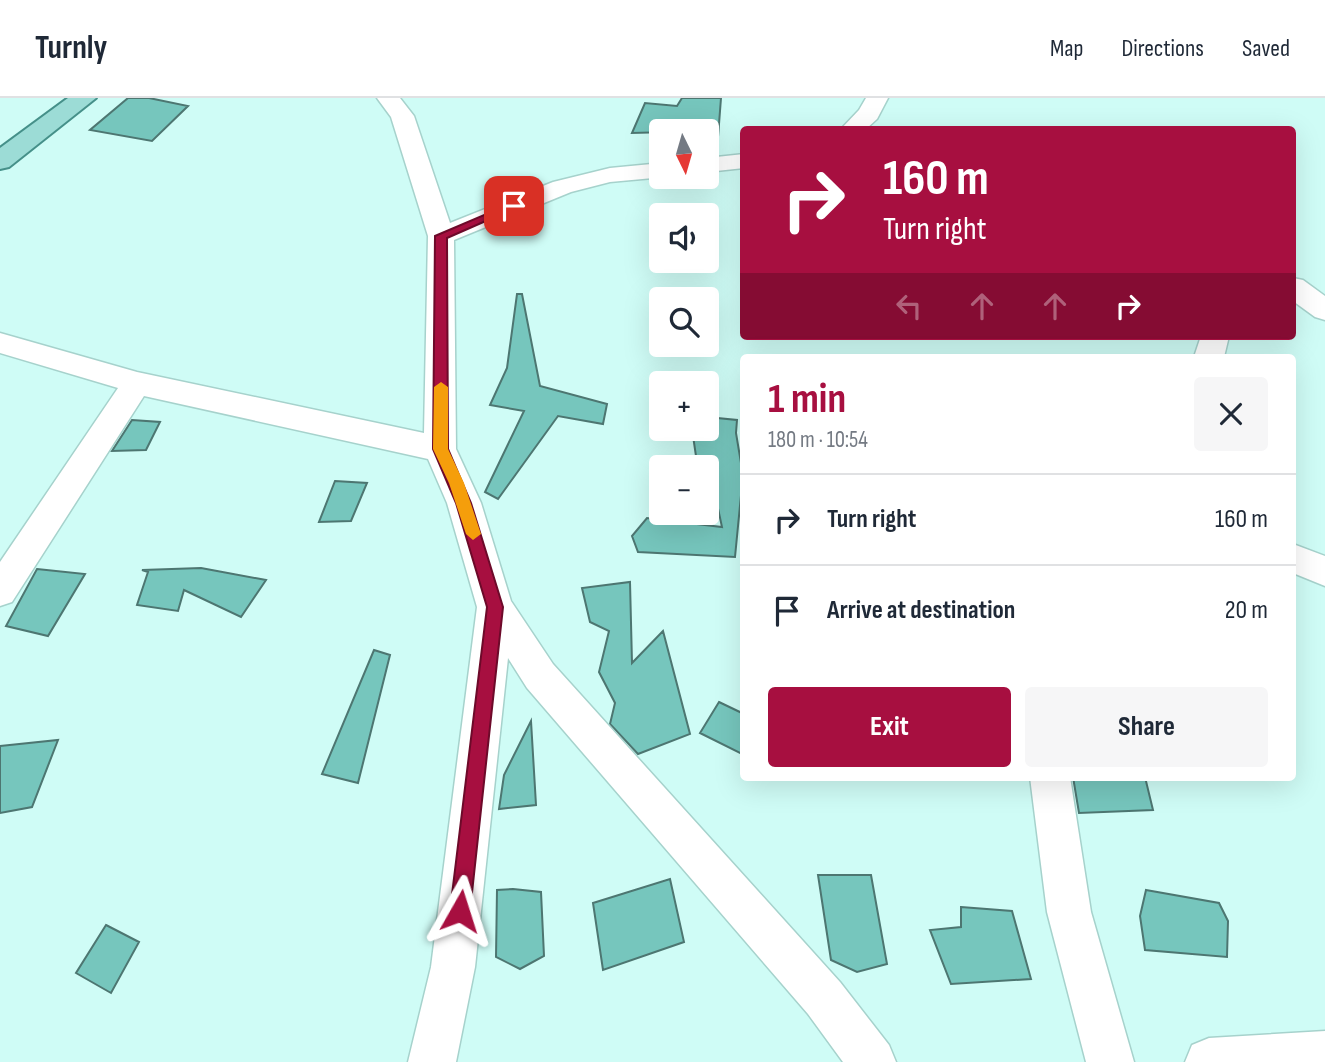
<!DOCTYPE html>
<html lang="en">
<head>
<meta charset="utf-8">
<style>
	:root { --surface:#fff; --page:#f6f6f7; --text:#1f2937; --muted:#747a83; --line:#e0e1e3; --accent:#a70f40 }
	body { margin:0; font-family:"Sofia Sans Condensed",sans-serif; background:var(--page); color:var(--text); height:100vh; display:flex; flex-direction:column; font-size:26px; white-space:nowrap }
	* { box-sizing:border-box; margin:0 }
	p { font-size:23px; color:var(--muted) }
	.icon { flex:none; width:38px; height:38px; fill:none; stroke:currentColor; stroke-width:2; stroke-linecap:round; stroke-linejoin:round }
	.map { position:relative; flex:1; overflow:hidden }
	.sheet { position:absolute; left:740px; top:256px; width:556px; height:427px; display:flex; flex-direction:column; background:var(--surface); border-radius:7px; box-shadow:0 7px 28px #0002 }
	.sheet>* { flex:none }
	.hud { position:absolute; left:740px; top:28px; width:556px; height:214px; border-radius:7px; box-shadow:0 7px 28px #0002; background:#a70f40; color:#fff; overflow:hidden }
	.needle { width:46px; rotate:175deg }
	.controls { position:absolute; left:649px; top:21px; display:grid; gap:14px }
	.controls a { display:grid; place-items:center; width:70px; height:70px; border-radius:7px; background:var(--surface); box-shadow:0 7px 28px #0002; font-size:35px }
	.pin { position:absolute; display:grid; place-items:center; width:60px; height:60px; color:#fff; margin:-30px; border-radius:14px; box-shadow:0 4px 10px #0006 }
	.me { position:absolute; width:77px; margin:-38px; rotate:6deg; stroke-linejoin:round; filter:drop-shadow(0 0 5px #0008) }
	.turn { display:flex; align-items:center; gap:24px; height:147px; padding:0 28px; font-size:32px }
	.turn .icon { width:91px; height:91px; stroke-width:2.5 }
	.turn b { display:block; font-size:49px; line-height:60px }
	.lanes { display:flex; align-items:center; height:66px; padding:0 28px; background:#0003; justify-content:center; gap:35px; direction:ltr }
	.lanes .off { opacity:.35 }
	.round { display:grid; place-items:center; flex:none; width:74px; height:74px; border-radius:7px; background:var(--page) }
	.overview { display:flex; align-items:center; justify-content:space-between; height:119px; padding:0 28px }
	h1 { font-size:42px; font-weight:700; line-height:52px; color:var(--accent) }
	.primary-button { display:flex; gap:14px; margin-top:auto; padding:14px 28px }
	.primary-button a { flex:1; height:80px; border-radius:7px; background:var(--accent); color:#fff; font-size:28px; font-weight:700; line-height:80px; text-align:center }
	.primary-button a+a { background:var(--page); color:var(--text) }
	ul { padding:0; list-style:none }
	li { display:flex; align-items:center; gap:21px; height:91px; padding:0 28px; border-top:2px solid var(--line) }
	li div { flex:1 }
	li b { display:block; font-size:26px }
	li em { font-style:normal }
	header { display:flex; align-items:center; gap:42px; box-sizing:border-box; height:98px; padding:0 35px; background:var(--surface); border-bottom:2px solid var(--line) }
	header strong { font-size:33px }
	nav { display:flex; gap:38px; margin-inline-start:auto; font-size:24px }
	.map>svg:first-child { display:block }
	.building { fill:#76c6bd; stroke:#4d7671; stroke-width:2 }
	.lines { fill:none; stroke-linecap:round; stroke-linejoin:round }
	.minor-casing { stroke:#a6d2cc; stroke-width:3 }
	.major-casing { stroke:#459089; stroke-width:4 }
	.minor { fill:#fff; fill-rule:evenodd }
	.major { fill:#9cdcd6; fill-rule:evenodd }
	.route { fill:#a70f40; stroke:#6d0a2a; stroke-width:2 }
	.slow { fill:#f59e0b }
</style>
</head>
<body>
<header>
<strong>Turnly</strong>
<nav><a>Map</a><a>Directions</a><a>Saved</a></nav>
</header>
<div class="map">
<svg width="1325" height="964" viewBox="0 0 1325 964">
	<rect width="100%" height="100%" fill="#cffcf6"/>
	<path class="building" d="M 128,0 L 149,0 L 188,8 L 152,43 L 90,32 Z
		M 682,0 L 721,0 L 718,39 L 707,39 L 707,33 L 632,35 L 645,5 L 677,8 Z
		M 517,196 L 522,196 L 540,288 L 607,306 L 603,326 L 558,318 L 498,401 L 485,394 L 524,313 L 490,307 L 507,270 Z
		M 707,319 L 737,322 L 736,335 L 743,377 L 735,459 L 638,454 L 632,438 L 647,420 L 722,429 L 708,364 L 697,365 L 692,331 L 707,331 Z
		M 132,322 L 160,324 L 146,352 L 112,353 Z
		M 335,383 L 367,385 L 351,423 L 319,424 Z
		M 201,470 L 266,482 L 241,519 L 184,492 L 178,513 L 137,507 L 148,474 L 142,472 Z
		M 37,471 L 85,476 L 48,538 L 6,528 Z
		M 630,484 L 632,565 L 663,533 L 690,636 L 638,656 L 610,626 L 615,605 L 599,574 L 609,533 L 590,524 L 582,490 Z
		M 374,552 L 390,557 L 358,685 L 322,676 Z
		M 719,604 L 744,616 L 744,657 L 700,635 Z
		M 531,623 L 536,707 L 499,711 L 504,677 Z
		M 58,642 L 32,709 L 0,715 L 0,648 Z
		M 1073,679 L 1145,679 L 1153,712 L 1079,715 Z
		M 818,777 L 871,777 L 887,866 L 857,874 L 831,862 Z
		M 670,781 L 684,844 L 603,872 L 593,805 Z
		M 513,791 L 541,794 L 544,858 L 520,871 L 496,859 L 497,792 Z
		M 1146,792 L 1219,805 L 1228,823 L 1227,859 L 1145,852 L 1140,818 Z
		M 961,809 L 1012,813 L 1031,881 L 951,886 L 930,832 L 961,829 Z
		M 106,827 L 139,844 L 111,895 L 76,875 Z"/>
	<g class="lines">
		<defs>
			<path id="minor" d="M 377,0 L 400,0 L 414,18 L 450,125 L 553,84 L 610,70 L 662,65 L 662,79 L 664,79 L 610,84 L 571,94 L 454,142 L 456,351 L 481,405 L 511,503 L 553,566 L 840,884 L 889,947 L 896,964 L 843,964 L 808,916 L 527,590 L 508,560 L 475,869 L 456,964 L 408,964 L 431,869 L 477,509 L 447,405 L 428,361 L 144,298 L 12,504 L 0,508 L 0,464 L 118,290 L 0,255 L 0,235 L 137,274 L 424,335 L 428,138 L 391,19 Z
				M 866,0 L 888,0 L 877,21 L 865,32 L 840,32 L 859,12 Z
				M 744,56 L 744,70 L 707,74 L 707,60 Z
				M 1293,180 L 1303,182 L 1325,198 L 1325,222 L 1315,219 L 1293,203 Z
				M 1201,238 L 1229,238 L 1224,259 L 1194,259 Z
				M 1293,446 L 1325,458 L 1325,488 L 1293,475 Z
				M 1030,679 L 1070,679 L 1091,814 L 1134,964 L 1086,964 L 1047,814 Z
				M 1325,933 L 1325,964 L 1185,964 L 1192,947 L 1209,940 Z"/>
			<path id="major" d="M 68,0 L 96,0 L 9,69 L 0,71 L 0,50 Z"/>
		</defs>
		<use href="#minor" class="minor-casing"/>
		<use href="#major" class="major-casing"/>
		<use href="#minor" class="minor"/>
		<use href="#major" class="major"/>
	</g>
	<path class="route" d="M 510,106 L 520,108 L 447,140 L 448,351 L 471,405 L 503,509 L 470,813 L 467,820 L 460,823 L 453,820 L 450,813 L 487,509 L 456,405 L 433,351 L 435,138 Z"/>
	<path class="slow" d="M 441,284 L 448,289 L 448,351 L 464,385 L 481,436 L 473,442 L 466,436 L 449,385 L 433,351 L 434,289 Z"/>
</svg>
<div class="controls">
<a><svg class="needle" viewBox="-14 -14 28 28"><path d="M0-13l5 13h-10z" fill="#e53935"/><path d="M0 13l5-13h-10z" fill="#747a83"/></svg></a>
<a><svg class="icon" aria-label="sound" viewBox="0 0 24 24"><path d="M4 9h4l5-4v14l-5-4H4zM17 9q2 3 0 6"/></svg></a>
<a><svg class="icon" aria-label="search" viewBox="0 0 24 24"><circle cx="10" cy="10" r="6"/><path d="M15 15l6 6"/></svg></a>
<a>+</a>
<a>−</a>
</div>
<div class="pin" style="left:514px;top:108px;background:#d93025"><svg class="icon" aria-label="arrive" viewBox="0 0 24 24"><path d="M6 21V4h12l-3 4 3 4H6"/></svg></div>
<svg class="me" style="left:460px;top:813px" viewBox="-20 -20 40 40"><path d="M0-17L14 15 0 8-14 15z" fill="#a70f40" stroke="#fff" stroke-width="4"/></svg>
<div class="hud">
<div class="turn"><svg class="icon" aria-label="right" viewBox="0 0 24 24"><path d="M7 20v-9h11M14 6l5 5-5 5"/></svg><div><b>160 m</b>Turn right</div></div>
<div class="lanes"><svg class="icon off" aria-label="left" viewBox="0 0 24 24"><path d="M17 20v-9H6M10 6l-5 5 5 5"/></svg><svg class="icon off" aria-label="ahead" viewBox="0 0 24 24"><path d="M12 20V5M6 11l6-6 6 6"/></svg><svg class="icon off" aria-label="ahead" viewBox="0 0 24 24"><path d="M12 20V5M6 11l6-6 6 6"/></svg><svg class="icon" aria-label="right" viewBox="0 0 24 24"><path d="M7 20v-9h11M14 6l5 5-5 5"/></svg></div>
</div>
<section class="sheet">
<div class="overview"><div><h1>1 min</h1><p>180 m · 10:54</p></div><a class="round"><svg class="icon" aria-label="close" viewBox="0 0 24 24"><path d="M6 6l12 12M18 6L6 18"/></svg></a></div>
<ul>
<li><svg class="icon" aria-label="right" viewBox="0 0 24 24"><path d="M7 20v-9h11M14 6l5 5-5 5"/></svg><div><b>Turn right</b></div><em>160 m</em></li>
<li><svg class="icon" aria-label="arrive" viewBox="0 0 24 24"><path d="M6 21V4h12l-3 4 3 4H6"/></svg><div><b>Arrive at destination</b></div><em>20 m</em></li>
</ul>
<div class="primary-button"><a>Exit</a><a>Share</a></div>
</section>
</div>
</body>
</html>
